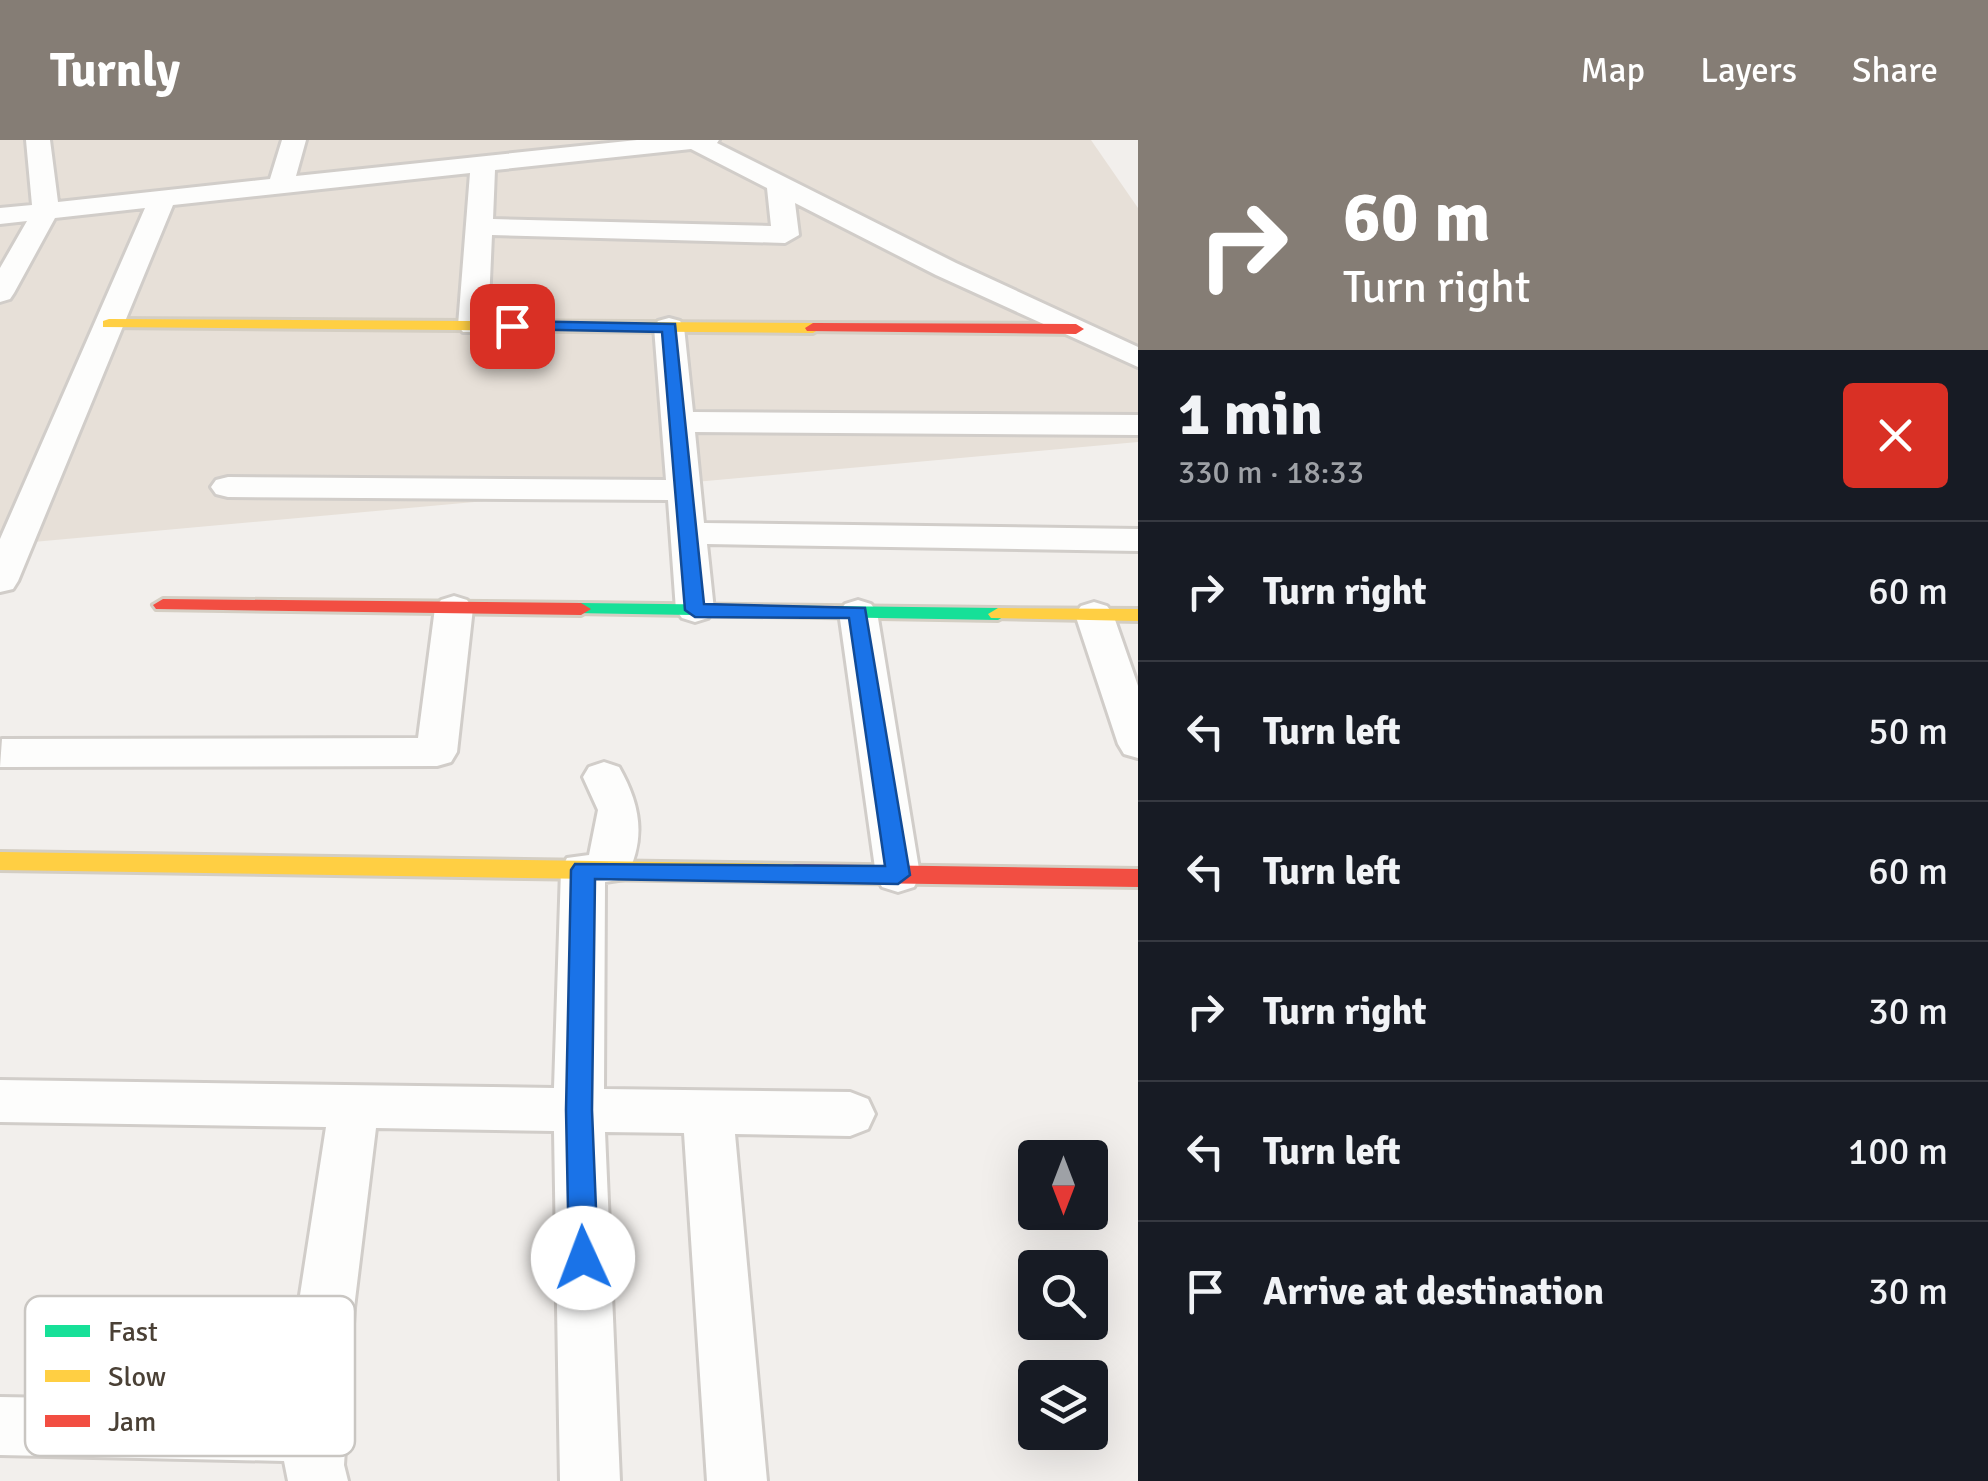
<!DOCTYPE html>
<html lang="en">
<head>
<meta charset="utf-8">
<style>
	:root { --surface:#171b24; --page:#242831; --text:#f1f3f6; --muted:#9ea1a6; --line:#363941; --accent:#857d75 }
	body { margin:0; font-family:Signika,sans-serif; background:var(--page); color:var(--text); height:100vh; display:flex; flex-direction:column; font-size:38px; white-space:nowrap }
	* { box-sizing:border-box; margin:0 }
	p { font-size:32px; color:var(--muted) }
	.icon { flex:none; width:55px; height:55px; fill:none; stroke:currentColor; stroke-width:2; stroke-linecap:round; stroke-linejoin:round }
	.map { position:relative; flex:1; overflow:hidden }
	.side { display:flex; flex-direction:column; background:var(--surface); width:850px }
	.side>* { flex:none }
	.banner { background:#857d75; color:#fff; overflow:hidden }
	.needle { width:65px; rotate:180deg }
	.tools { position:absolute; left:1018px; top:1000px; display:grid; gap:20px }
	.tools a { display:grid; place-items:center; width:90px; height:90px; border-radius:10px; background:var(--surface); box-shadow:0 10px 40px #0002; font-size:50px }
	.pin { position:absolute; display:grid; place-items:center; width:85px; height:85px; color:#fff; margin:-42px; border-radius:20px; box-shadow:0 5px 15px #0006 }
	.me { position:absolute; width:110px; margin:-55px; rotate:358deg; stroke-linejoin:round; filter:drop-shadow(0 0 8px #0008) }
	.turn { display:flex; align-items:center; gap:35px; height:210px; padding:0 40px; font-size:45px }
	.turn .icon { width:130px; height:130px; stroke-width:2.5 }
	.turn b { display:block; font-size:70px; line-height:85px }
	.round { display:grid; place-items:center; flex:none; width:105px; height:105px; border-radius:10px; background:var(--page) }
	.headline { display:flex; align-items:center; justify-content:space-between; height:170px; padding:0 40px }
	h1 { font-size:60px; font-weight:700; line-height:75px }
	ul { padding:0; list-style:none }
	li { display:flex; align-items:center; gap:30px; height:140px; padding:0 40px; border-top:2px solid var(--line) }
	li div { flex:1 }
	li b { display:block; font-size:38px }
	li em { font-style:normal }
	header { display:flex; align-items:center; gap:60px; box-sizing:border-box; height:140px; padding:0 50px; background:var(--accent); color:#fff }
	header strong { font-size:48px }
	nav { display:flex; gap:55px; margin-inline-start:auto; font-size:35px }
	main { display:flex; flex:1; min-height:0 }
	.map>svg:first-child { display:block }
	.residential { fill:#e7e0d8 }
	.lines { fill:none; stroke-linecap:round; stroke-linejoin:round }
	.street-casing { stroke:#d1cdc9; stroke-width:6 }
	.fast-casing { stroke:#d4cec3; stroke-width:6 }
	.slow-casing { stroke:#d4cec3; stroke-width:6 }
	.jam-casing { stroke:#d4cec3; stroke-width:6 }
	.street { fill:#fdfdfc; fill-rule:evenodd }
	.fast { fill:#16e098; fill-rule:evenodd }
	.slow { fill:#ffcf43; fill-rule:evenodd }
	.jam { fill:#f24e42; fill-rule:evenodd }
	.route { fill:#1a73e8; stroke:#114b97; stroke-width:2.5 }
	.key { fill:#fff; stroke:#c9c6c2; stroke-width:2.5 }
	.key-label { font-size:28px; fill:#4a4035 }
</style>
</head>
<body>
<header>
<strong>Turnly</strong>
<nav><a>Map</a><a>Layers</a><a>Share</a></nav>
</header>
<main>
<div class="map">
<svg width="1138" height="1341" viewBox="0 0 1138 1341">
	<rect width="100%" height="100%" fill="#f2efec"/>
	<path class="residential" d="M 0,0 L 1091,0 L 1138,68 L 1138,302 L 0,405 Z"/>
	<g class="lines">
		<defs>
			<path id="street" d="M 26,0 L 50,0 L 58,62 L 270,39 L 282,0 L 306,0 L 296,36 L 637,0 L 719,0 L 717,3 L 956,123 L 1138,207 L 1138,227 L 936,135 L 795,63 L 799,95 L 785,103 L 492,95 L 488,186 L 483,192 L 463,192 L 458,186 L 470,33 L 173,65 L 18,441 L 13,449 L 0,452 L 0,399 L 145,68 L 55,78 L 14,153 L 10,159 L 0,162 L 0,128 L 27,81 L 0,84 L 0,68 L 32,65 ZM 691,9 L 767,48 L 771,86 L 493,79 L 495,30 Z
				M 669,178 L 680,181 L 684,187 L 693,272 L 1138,275 L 1138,295 L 695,292 L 704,383 L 1138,389 L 1138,411 L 707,404 L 714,470 L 708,478 L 695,482 L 682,478 L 676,470 L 668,360 L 228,357 L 216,354 L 211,347 L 216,340 L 228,337 L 666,340 L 654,187 L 658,181 Z
				M 454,456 L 467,460 L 473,468 L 457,612 L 451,622 L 437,626 L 0,627 L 2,599 L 418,598 L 435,468 L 441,460 Z
				M 858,460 L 871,464 L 877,472 L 920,735 L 914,747 L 898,752 L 882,747 L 876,735 L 839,472 L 845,464 Z
				M 1094,462 L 1107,466 L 1113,474 L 1138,546 L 1138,618 L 1124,614 L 1118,604 L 1075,474 L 1081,466 Z
				M 604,622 L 619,627 C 640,664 647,699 625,739 L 605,742 L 604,949 L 850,952 L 868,959 L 875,974 L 868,989 L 850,996 L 735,994 L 767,1341 L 707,1341 L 684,993 L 605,992 L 620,1341 L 560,1341 L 554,991 L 376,988 L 354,1168 L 344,1325 L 348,1341 L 288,1341 L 284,1321 L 0,1315 L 0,1257 L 290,1262 L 298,1168 L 326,987 L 0,982 L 0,940 L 554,948 L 561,730 L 567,718 L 589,715 L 598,670 L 583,637 L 589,627 Z"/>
			<path id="fast" d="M 581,463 L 998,468 L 1008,474 L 998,480 L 574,473 L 571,469 L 574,465 Z"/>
			<path id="slow" d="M 109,179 L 813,183 L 821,188 L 813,193 L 103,187 L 103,181 Z
				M 998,468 L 1138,469 L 1138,481 L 991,478 L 988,474 Z
				M 0,712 L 795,724 L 803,727 L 807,733 L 803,739 L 795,742 L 0,730 Z"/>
			<path id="jam" d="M 813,183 L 1076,184 L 1084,189 L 1076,194 L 807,191 L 805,188 Z
				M 163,459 L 581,463 L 591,469 L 581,475 L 156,469 L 153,465 Z
				M 795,724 L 1138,729 L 1138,747 L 795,742 L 787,739 L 783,733 L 787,727 Z"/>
		</defs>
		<use href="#street" class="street-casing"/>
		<use href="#fast" class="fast-casing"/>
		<use href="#slow" class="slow-casing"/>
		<use href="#jam" class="jam-casing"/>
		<use href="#street" class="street"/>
		<use href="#fast" class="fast"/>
		<use href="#slow" class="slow"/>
		<use href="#jam" class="jam"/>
	</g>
	<path class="route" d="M 512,181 L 675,184 L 704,464 L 865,468 L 910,735 L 898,744 L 595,739 L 592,970 L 598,1118 L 594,1128 L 583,1132 L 573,1128 L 569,1118 L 566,970 L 571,730 L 575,724 L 885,726 L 849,478 L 695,477 L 685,470 L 662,192 L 506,189 L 506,183 Z"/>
	<rect x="25" y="1156" width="330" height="160" rx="15" class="key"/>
	<rect x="45" y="1185" width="45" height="12" fill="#16e098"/>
	<rect x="45" y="1230" width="45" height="12" fill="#ffcf43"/>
	<rect x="45" y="1275" width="45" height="12" fill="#f24e42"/>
	<g class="key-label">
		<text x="108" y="1201">Fast</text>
		<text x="108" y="1246">Slow</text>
		<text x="108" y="1291">Jam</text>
	</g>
</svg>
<div class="tools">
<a><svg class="needle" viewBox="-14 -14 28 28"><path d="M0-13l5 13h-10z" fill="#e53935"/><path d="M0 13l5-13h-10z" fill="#9ea1a6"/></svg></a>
<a><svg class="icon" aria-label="search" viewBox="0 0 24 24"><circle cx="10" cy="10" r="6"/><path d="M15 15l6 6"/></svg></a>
<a><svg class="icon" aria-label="layers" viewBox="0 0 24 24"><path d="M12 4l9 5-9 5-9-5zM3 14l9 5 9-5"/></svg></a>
</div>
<div class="pin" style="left:512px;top:186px;background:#d93025"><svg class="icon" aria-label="arrive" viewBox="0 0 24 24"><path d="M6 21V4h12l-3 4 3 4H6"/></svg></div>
<svg class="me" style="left:583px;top:1118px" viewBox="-20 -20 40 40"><circle r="19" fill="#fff"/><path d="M0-13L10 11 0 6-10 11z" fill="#1a73e8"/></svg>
</div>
<section class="side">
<div class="banner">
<div class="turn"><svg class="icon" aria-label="right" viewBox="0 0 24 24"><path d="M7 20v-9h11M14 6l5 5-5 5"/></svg><div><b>60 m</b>Turn right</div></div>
</div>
<div class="headline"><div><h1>1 min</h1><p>330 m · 18:33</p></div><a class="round" style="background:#d93025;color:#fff"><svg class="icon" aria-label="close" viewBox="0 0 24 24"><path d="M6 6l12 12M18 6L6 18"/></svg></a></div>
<ul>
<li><svg class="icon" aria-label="right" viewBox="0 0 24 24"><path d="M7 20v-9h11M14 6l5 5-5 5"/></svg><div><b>Turn right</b></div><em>60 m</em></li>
<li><svg class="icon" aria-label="left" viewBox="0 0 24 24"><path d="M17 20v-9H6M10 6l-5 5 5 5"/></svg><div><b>Turn left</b></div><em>50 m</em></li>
<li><svg class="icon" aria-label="left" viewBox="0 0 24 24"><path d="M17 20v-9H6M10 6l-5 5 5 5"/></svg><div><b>Turn left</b></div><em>60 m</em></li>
<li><svg class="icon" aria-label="right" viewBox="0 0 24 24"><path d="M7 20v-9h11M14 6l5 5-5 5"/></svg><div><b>Turn right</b></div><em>30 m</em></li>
<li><svg class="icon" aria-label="left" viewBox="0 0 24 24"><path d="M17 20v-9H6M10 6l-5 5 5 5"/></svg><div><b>Turn left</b></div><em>100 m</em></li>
<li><svg class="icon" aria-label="arrive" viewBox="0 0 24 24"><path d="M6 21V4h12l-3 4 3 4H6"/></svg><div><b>Arrive at destination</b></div><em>30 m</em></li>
</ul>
</section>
</main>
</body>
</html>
